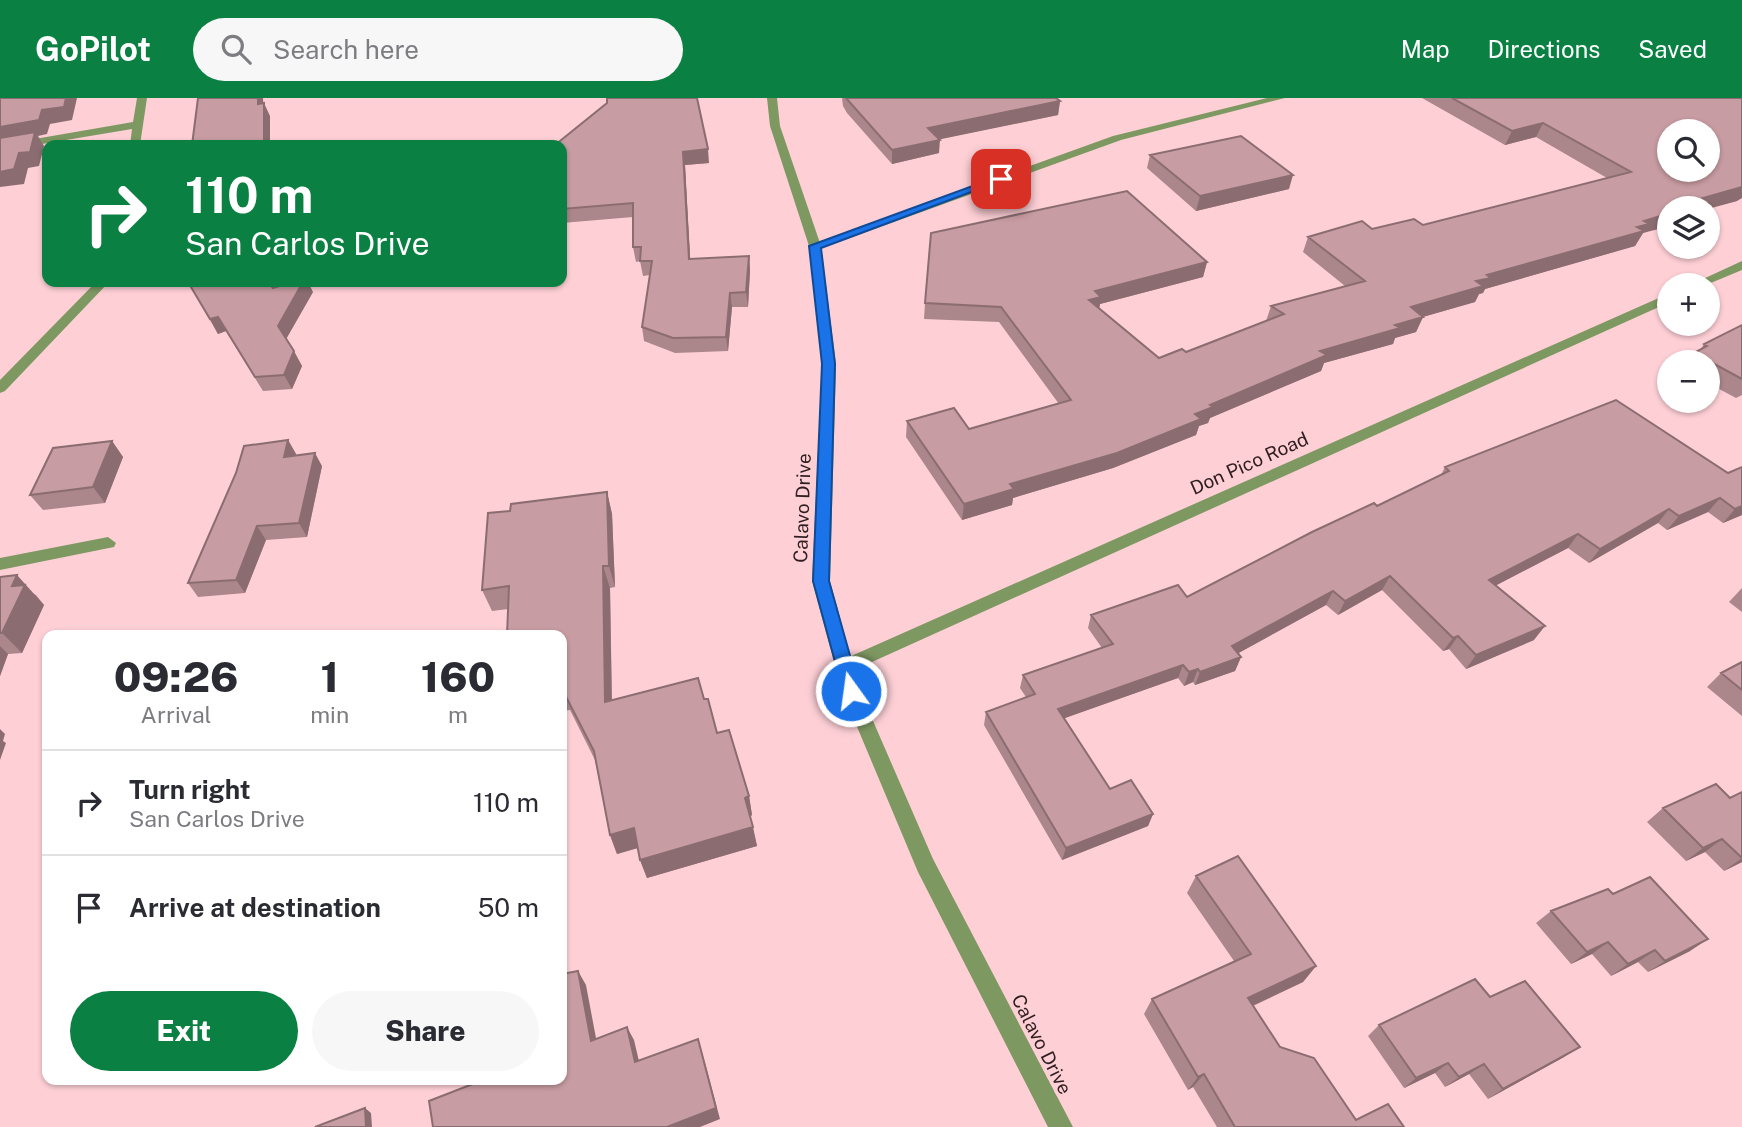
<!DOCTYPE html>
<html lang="en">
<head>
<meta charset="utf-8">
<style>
	:root { --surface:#fff; --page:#f7f7f7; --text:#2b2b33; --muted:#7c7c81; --line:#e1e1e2; --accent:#0b8043 }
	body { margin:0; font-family:"Public Sans",sans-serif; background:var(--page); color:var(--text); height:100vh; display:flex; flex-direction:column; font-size:26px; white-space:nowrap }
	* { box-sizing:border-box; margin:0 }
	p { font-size:23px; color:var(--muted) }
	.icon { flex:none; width:38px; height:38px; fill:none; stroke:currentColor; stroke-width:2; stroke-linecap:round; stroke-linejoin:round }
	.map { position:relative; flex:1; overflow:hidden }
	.drawer { position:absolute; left:42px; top:532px; width:525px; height:455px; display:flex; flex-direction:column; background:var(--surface); border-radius:14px; box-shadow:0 2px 5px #0004 }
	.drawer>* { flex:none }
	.banner { position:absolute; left:42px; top:42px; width:525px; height:147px; border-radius:14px; box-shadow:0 2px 5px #0004; background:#0b8043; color:#fff; overflow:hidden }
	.tools { position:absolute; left:1657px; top:21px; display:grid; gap:14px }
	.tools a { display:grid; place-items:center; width:63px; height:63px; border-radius:50%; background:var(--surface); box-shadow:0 2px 5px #0004; font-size:35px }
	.pin { position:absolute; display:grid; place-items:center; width:60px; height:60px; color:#fff; margin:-30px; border-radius:14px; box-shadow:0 4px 10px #0006 }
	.me { position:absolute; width:77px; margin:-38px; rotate:346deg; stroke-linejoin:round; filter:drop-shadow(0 0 5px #0008) }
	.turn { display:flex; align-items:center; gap:24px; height:147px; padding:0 28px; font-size:32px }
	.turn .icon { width:91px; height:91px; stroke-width:2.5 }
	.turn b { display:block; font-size:49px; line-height:60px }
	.eta { display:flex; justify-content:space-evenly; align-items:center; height:119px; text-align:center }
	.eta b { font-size:42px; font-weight:800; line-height:49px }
	.action { display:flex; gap:14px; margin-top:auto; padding:14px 28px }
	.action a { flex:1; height:80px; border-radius:42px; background:var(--accent); color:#fff; font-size:28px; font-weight:800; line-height:80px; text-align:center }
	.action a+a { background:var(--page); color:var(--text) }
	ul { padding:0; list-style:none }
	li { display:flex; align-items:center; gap:21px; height:105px; padding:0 28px; border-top:2px solid var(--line) }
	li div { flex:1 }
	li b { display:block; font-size:26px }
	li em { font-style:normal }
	header { display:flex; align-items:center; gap:42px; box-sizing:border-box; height:98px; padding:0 35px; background:var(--accent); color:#fff }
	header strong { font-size:33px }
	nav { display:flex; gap:38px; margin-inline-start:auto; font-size:24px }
	.search { width:490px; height:63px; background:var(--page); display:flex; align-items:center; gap:18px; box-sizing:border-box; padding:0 24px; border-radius:38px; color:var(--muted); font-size:26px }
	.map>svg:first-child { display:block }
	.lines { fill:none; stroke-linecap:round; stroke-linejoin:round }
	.service { fill:#7e9862; fill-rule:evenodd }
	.minor { fill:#7e9862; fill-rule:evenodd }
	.tertiary { fill:#7e9862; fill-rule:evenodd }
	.wall { fill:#ab868b }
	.shaded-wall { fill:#8b6d71 }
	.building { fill:#c79ca2; stroke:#8b6d71; stroke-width:2; fill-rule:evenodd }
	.route { fill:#1a73e8; stroke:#114b97; stroke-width:2 }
	.labels { text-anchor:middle; stroke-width:7; stroke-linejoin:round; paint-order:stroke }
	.street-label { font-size:19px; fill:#2e1e20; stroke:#fed0d6 }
</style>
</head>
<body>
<header>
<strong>GoPilot</strong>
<div class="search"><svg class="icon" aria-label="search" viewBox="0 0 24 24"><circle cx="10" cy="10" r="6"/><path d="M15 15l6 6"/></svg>Search here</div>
<nav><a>Map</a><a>Directions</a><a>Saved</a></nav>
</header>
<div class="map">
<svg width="1742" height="1029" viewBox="0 0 1742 1029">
	<rect width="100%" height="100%" fill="#fed0d6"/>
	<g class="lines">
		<path class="service" d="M 108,439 L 116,445 L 114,449 L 0,472 L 0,460 Z"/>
		<path class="minor" d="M 137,0 L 147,0 L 140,47 L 130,47 L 132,31 L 0,53 L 0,47 L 133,24 Z
			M 1267,0 L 1285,0 L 1121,42 L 819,151 L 811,151 L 809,148 L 1113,38 Z
			M 1742,163 L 1742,172 L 1706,187 L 1690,187 Z
			M 96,184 L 109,184 L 5,293 L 0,295 L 0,282 Z
			M 1670,195 L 1670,204 L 852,573 L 846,575 L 840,573 L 837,568 L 840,563 Z"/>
		<path class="tertiary" d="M 767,0 L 777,0 L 780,28 L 821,148 L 836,266 L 830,483 L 860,593 L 933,761 L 1073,1029 L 1048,1029 L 918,774 L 842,593 L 812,483 L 822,266 L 809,148 L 770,28 Z"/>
	</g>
	<path class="wall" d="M 842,0 L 1056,0 L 1060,3 L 1058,17 L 939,41 L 939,55 L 892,66 L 847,15 L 843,8 Z
		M 1422,0 L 1742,0 L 1737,103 L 1708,110 L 1643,135 L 1635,148 L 1485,191 L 1483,195 L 1479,196 L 1475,204 L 1423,219 L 1416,234 L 1395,240 L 1393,246 L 1324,265 L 1321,273 L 1210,320 L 1208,325 L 1199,328 L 1196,337 L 1113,370 L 1013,400 L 1012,407 L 962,422 L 906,339 L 907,323 L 969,331 L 1059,306 L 999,224 L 924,221 L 925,205 L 1207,164 L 1203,179 L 1100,206 L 1099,211 L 1159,260 L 1186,254 L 1266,223 L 1271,208 L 1345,188 L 1303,154 L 1308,139 L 1372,131 L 1423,127 L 1607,80 L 1536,39 L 1505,47 Z
		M 562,47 L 709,65 L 685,67 L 690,161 L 749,158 L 750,172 L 748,209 L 732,209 L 728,253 L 675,255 L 644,243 L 642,229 L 650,177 L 643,178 L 640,163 L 636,164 L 633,149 L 633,119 L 562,125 Z
		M 1150,57 L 1289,91 L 1196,113 L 1147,70 Z
		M 188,184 L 313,194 L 286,241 L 302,268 L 292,291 L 263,293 L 226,233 L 218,236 Z
		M 1742,227 L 1742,297 L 1736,300 L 1708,285 L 1708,264 L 1687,264 L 1694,255 L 1701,251 L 1704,246 Z
		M 1616,302 L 1742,417 L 1723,425 L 1708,414 L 1667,432 L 1658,425 L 1589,465 L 1568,450 L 1495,488 L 1534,542 L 1466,571 L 1449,551 L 1443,553 L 1382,492 L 1338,517 L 1326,507 L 1238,555 L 1241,559 L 1235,573 L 1195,587 L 1193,584 L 1184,588 L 1178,580 L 1064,620 L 1110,691 L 1153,716 L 1148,728 L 1062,762 L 984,627 L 986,614 L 1026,599 L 1020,590 L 1023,577 L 1102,550 L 1088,530 L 1091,517 L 1187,499 L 1441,377 L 1445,369 Z
		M 288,342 L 296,356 L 295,357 L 322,368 L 307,439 L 266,442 L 245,495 L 198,499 L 188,485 Z
		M 112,343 L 123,359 L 105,405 L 43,412 L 30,397 Z
		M 607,394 L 612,416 L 615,489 L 610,490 L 612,602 L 704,601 L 717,635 L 749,698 L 752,717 L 750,719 L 757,748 L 647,780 L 640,762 L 638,750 L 617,756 L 610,737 L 595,662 L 570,612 L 562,613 L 562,537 L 508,511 L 492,513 L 482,492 L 510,413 Z
		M 0,479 L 36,497 L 44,507 L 22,555 L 8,556 L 0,578 Z
		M 1742,490 L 1742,514 L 1729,504 Z
		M 1742,564 L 1742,618 L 1707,589 L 1721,575 Z
		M 1742,694 L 1742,764 L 1724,773 L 1705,754 L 1686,763 L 1647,724 L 1663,710 L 1730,700 Z
		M 1196,778 L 1316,868 L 1303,884 L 1253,908 L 1280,949 L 1356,1022 L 1404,1029 L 1217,1029 L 1193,989 L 1188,992 L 1144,916 L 1152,901 L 1234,863 L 1187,795 Z
		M 1613,796 L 1690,853 L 1648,874 L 1638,864 L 1611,878 L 1592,856 L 1571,866 L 1536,825 L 1551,813 Z
		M 1490,899 L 1564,959 L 1488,1001 L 1469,976 L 1445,989 L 1435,975 L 1404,990 L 1368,938 L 1379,927 Z"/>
	<path class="shaded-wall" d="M 66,0 L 77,0 L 72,22 L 50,26 L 47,36 L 38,38 L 44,48 L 39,68 L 28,70 L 24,86 L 0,89 L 0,29 L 42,12 Z
		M 258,0 L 263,0 L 264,19 L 258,6 Z
		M 1060,3 L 1058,17 L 927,44 L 928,30 Z
		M 264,5 L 270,18 L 270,47 L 264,47 Z
		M 1543,25 L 1536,39 L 1505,47 L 1512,33 Z
		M 940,42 L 939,55 L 892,66 L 892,52 Z
		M 708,51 L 709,65 L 685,67 L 691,175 L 689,161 L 683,54 Z
		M 1293,77 L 1289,91 L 1196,113 L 1200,98 Z
		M 1742,89 L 1742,100 L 1737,103 L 1708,111 L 1688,110 L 1703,100 Z
		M 1670,115 L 1670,128 L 1643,135 L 1635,148 L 1485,191 L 1483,195 L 1479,196 L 1475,204 L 1412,222 L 1423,219 L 1416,234 L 1395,240 L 1393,246 L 1324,265 L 1321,273 L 1210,320 L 1208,325 L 1199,328 L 1196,337 L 1113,370 L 1013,400 L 1012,407 L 962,422 L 964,406 L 1010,386 L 1195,316 L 1210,307 L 1411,209 L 1476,183 L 1487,177 L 1644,123 Z
		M 749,158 L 750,172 L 748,209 L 746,194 Z
		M 1207,164 L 1203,179 L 1100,206 L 1098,215 L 1089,202 L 1095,193 Z
		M 303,184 L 308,184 L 313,194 L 285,243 L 278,228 Z
		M 730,195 L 732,209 L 728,253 L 726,239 Z
		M 218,219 L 226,233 L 218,236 L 210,221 Z
		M 294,253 L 302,268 L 292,291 L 284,277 Z
		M 288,342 L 296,356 L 291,372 L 284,359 Z
		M 112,343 L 123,359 L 105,405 L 93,389 Z
		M 315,355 L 322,368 L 307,439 L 299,425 Z
		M 607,394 L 612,416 L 615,489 L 609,468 Z
		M 1720,400 L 1708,414 L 1667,432 L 1679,418 Z
		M 1742,408 L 1742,417 L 1723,425 L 1735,411 Z
		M 1669,411 L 1658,425 L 1589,465 L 1600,451 Z
		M 257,428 L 266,442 L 245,495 L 236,482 Z
		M 1578,436 L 1568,450 L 1479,496 L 1489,482 Z
		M 603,468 L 610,490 L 612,624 L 605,604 Z
		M 17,477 L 44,507 L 22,555 L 2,535 L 12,488 Z
		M 1390,478 L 1382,492 L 1338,517 L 1345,503 Z
		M 1333,493 L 1326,507 L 1226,562 L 1232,548 Z
		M 1545,528 L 1534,542 L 1466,571 L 1476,557 Z
		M 1458,538 L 1449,551 L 1443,553 L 1453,540 Z
		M 0,548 L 8,556 L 0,578 Z
		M 1241,559 L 1235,573 L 1195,587 L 1200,574 Z
		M 1183,567 L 1178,580 L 1054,624 L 1058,611 Z
		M 1198,571 L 1193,584 L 1184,588 L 1189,574 Z
		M 0,631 L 5,636 L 3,643 L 6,645 L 0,662 Z
		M 749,698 L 752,717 L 749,719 L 745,700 Z
		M 1153,716 L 1148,728 L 1062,762 L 1066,750 Z
		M 753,729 L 757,748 L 647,780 L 640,762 Z
		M 634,730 L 641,749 L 617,756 L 610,737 Z
		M 1722,741 L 1705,754 L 1686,763 L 1703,750 Z
		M 1742,760 L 1742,764 L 1724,773 Z
		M 1708,841 L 1690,853 L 1648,874 L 1665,863 Z
		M 1608,844 L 1592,856 L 1571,866 L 1587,854 Z
		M 1655,852 L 1638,864 L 1611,878 L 1628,866 Z
		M 1316,868 L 1303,884 L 1237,915 L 1248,900 Z
		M 578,873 L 586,887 L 599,956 L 591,943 Z
		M 627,929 L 634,942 L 642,976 L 635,964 Z
		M 698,941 L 702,954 L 720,1021 L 700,1029 L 667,1029 Z
		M 1580,949 L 1564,959 L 1488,1001 L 1503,991 Z
		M 1448,965 L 1435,975 L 1404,990 L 1416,980 Z
		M 1484,966 L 1469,976 L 1445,989 L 1459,979 Z
		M 1204,976 L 1193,989 L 1188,992 L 1198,979 Z
		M 365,1010 L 371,1015 L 372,1029 L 366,1029 Z"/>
	<path class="building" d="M 0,0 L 66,0 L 64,9 L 42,12 L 39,22 L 0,29 Z
		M 198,0 L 258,0 L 258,6 L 264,5 L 264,47 L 192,47 Z
		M 607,0 L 697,0 L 708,51 L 683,54 L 689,161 L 749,158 L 746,194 L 730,195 L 726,239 L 673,240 L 642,229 L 652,163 L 640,163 L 641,149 L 633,149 L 633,105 L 562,111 L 562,47 L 555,47 L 607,5 Z
		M 846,0 L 1056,0 L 1060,3 L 928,30 L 940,42 L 892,52 Z
		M 1452,0 L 1742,0 L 1742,89 L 1703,100 L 1710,104 L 1688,110 L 1670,110 L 1670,115 L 1644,123 L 1649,126 L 1637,129 L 1644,133 L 1487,177 L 1491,180 L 1476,183 L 1483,188 L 1411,209 L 1423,219 L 1395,227 L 1400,230 L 1320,253 L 1327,257 L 1210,307 L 1213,309 L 1195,316 L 1201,321 L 1117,355 L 1010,386 L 1014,391 L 964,406 L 907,323 L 954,310 L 969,331 L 1071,302 L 1001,209 L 925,205 L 931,135 L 1127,93 L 1207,164 L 1095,193 L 1101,199 L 1089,202 L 1159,260 L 1182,251 L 1186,254 L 1284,216 L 1271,208 L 1365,183 L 1308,139 L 1362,123 L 1372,131 L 1414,121 L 1423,127 L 1631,74 L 1543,25 L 1512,33 ZM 1670,33 L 1708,33 L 1708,72 L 1670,72 Z
		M 35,34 L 30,54 L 19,55 L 14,71 L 0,74 L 0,40 Z
		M 1241,38 L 1293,77 L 1200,98 L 1150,57 Z
		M 188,184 L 268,184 L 273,190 L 292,184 L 303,184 L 278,228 L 294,253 L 284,277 L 255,279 L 218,219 L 210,221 Z
		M 1742,227 L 1742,281 L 1694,255 L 1707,248 L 1704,246 Z
		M 1616,302 L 1728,375 L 1742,369 L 1742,408 L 1735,411 L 1720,400 L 1679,418 L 1669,411 L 1600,451 L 1578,436 L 1489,482 L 1545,528 L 1476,557 L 1458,538 L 1453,540 L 1390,478 L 1345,503 L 1333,493 L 1232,548 L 1241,559 L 1200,574 L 1198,571 L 1189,574 L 1183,567 L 1058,611 L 1110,691 L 1131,682 L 1153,716 L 1066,750 L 986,614 L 1035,596 L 1023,577 L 1113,546 L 1091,517 L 1178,487 L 1187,499 L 1312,434 L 1374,405 L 1377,408 L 1449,373 L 1445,369 Z
		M 288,342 L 284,359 L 315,355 L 299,425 L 257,428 L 236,482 L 188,485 L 236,375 L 244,348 Z
		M 112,343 L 93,389 L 30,397 L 53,350 Z
		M 607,394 L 609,468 L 603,468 L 605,604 L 698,580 L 704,601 L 708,601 L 717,635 L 729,632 L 749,698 L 745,700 L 753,729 L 640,762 L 634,730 L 610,737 L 594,653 L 562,591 L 562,537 L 507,537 L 509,488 L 482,492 L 488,415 L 510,413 L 511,406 Z
		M 17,477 L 12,488 L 25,487 L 2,535 L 0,535 L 0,479 Z
		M 1742,564 L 1742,592 L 1721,575 Z
		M 1716,686 L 1730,700 L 1742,694 L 1742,760 L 1722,741 L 1703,750 L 1663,710 Z
		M 1238,758 L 1316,868 L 1248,900 L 1280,949 L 1314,960 L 1356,1022 L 1388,1006 L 1404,1029 L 1235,1029 L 1204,976 L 1198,979 L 1152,901 L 1251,856 L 1196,778 Z
		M 1650,779 L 1708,841 L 1665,863 L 1655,852 L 1628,866 L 1608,844 L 1587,854 L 1551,813 L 1608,791 L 1613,796 Z
		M 578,873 L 591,943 L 627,929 L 635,964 L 698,941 L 716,1010 L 667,1029 L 433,1029 L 429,1003 L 483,982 L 562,982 L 562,876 Z
		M 1475,881 L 1490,899 L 1525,883 L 1580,949 L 1503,991 L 1484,966 L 1459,979 L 1448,965 L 1416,980 L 1379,927 Z
		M 365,1010 L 366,1029 L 315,1029 Z"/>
	<path class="route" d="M 997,79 L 1006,81 L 821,150 L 835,266 L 829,483 L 860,593 L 857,598 L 845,598 L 843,593 L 813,483 L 822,266 L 809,148 Z"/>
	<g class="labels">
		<g class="street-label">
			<text transform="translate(1249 365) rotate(-24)" y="7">Don Pico Road</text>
			<text transform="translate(802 410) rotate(-88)" y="7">Calavo Drive</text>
			<text transform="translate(1042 946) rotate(63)" y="7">Calavo Drive</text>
		</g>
	</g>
</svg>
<div class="tools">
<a><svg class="icon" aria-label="search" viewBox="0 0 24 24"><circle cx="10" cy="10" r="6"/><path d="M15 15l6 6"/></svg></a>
<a><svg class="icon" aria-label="layers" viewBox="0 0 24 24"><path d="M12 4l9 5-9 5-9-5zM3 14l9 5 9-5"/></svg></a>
<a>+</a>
<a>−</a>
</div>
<div class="pin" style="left:1001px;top:81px;background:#d93025"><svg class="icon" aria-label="arrive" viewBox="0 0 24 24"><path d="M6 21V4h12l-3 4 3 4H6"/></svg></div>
<svg class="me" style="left:851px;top:593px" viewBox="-20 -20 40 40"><circle r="17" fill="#1a73e8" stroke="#fff" stroke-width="3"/><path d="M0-11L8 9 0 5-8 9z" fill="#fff"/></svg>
<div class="banner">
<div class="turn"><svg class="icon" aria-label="right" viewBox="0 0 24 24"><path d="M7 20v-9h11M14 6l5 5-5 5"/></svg><div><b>110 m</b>San Carlos Drive</div></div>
</div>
<section class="drawer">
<div class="eta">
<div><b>09:26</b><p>Arrival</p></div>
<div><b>1</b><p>min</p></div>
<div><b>160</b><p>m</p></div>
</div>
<ul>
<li><svg class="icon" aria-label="right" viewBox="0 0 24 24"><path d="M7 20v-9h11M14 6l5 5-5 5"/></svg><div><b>Turn right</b><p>San Carlos Drive</p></div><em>110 m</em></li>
<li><svg class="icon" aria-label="arrive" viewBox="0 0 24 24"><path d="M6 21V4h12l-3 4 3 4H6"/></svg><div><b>Arrive at destination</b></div><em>50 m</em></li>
</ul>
<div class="action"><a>Exit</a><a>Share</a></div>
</section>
</div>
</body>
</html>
